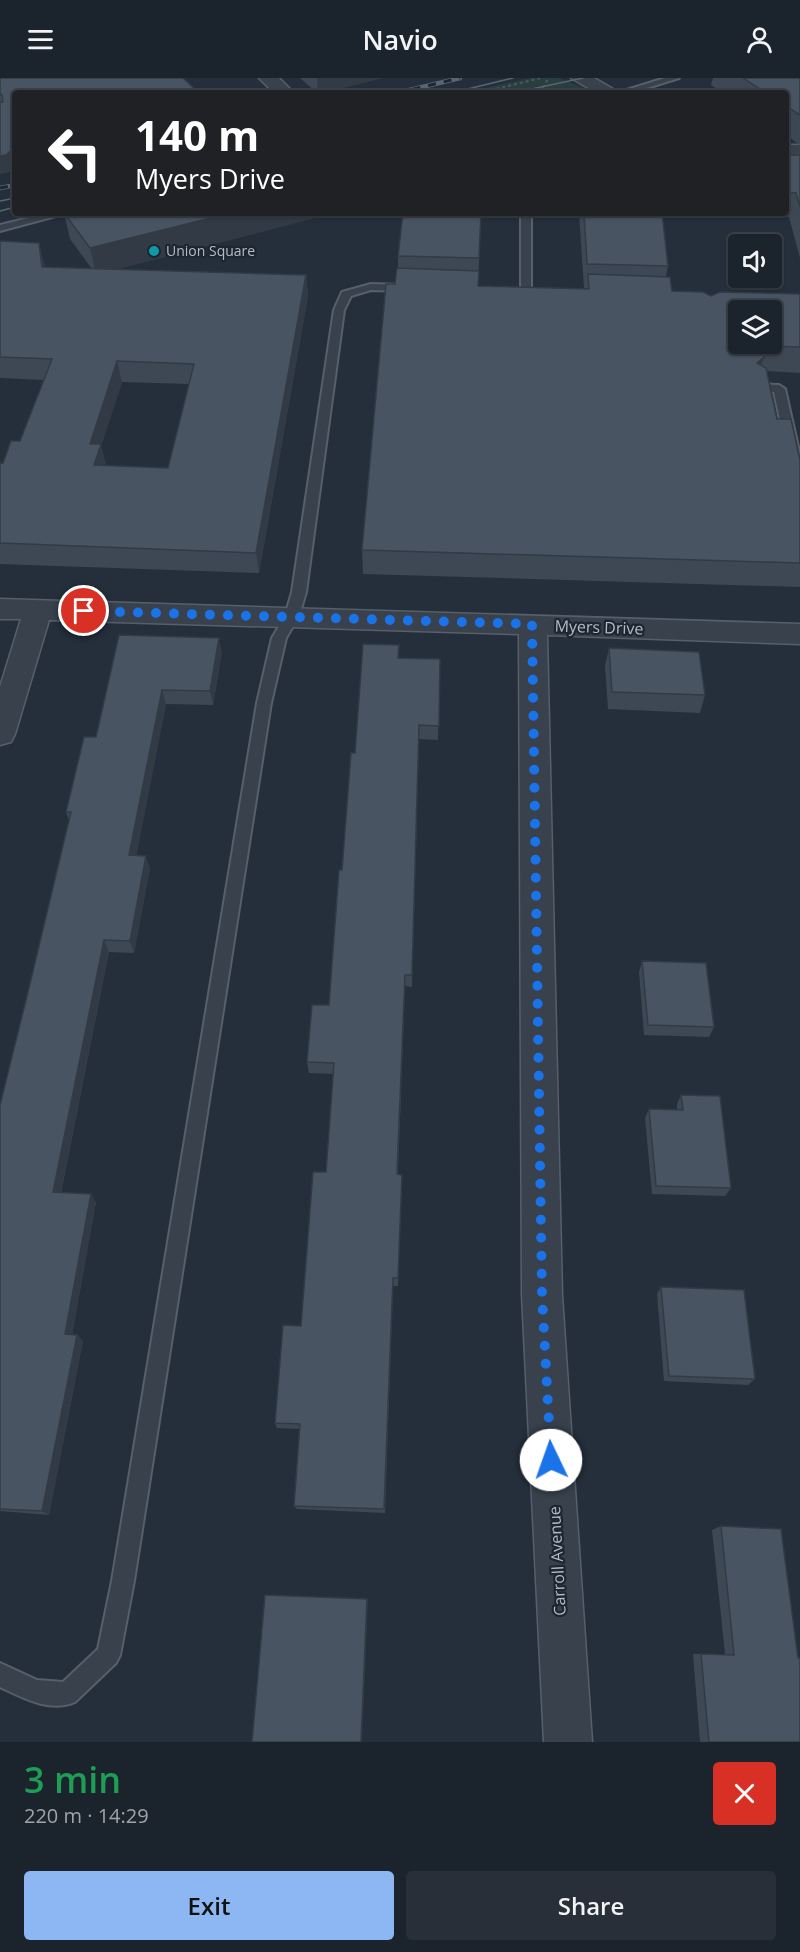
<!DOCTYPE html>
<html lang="en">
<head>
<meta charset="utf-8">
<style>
	:root { --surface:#1b232c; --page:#282f38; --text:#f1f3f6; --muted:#a0a4a9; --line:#394048; --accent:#8db7f3 }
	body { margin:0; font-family:"Open Sans",sans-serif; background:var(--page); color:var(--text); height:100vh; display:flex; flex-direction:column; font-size:22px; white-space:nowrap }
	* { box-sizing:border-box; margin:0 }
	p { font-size:20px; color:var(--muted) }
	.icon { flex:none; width:33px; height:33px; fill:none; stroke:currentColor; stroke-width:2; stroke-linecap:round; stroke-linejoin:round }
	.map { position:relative; height:1664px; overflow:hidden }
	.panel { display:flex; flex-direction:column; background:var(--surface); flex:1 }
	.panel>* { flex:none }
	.hud { position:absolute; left:12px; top:12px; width:777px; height:126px; border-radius:6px; box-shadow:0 2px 4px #0004,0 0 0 2px var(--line); background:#202124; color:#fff; overflow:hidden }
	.controls { position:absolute; left:728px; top:156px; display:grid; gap:12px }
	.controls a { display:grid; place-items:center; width:54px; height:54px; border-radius:6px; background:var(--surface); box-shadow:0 2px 4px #0004,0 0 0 2px var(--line); font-size:30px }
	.pin { position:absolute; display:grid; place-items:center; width:51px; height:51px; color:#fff; margin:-26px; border:3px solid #fff; border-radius:50%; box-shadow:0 2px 6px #0007 }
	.me { position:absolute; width:66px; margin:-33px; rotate:357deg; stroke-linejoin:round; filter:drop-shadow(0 0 4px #0008) }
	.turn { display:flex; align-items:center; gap:21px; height:126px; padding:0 24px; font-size:27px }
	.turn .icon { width:78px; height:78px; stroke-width:2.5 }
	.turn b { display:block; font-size:42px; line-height:51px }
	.round { display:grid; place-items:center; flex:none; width:63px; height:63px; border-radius:6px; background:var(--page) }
	.summary { display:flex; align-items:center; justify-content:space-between; height:102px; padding:0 24px }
	h1 { font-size:36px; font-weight:600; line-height:45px; color:#1e9e55 }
	.primary-button { display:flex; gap:12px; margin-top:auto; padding:12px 24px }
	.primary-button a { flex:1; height:69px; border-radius:6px; background:var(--accent); color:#111; font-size:24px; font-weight:600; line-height:69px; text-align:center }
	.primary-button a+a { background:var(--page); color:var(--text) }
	header { display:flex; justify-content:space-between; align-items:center; height:78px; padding:0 24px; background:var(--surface); font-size:27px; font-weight:600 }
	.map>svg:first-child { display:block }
	.green { fill:#293e3f }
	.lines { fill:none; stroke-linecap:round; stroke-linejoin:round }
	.service-casing { stroke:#565f6a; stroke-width:4 }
	.minor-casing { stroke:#565f6a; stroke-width:3 }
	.path { stroke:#485b5e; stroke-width:2; stroke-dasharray:3 3; stroke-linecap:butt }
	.service { fill:#38414c; fill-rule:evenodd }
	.minor { fill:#38414c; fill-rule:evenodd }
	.tram { stroke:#5a6573; stroke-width:1.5 }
	.rail-casing { stroke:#5a6573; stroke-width:4.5 }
	.rail { stroke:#1d2631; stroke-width:3; stroke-dasharray:8; stroke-linecap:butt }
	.wall { fill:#3e4854; fill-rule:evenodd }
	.shaded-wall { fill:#323b45 }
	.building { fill:#485462; stroke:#323b45; stroke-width:1.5; fill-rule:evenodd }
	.route { stroke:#1a73e8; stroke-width:10; stroke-dasharray:0 18 }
	.culture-dot { fill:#0f9aa8; stroke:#1d2631; stroke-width:2 }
	.labels { text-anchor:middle; stroke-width:4.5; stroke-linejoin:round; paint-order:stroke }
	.far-poi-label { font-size:14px; fill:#b4bcc7; stroke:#1d2631; text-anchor:start }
	.street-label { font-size:16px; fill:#b4bcc7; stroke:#1d2631 }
</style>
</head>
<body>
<header><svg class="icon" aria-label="menu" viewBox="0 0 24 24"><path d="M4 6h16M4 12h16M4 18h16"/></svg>Navio<svg class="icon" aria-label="person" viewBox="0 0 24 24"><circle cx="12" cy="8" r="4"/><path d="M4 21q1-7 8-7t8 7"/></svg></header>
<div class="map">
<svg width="800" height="1664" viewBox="0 0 800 1664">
	<rect width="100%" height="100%" fill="#242f3b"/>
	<path class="green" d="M 530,0 L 559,0 L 597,15 L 463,15 Z"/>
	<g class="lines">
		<defs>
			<path id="service" d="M 665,0 L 679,0 L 631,15 L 617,15 Z
				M 49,135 L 67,135 L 0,153 L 0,147 Z
				M 521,135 L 531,135 L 531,212 L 526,215 L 521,212 Z
				M 371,206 L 406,207 L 411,210 L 406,213 L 371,212 L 351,218 L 344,232 L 306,514 L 299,538 L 286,560 L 271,625 L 134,1503 L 120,1577 L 116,1585 L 75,1624 C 50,1635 23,1620 0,1609 L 0,1585 L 37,1602 L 63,1604 L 98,1571 L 112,1503 L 257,625 L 272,560 L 285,538 L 292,514 L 334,232 L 342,214 Z
				M 758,306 L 779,307 L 785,311 L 800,378 L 800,410 L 794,406 L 774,314 L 754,312 L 752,310 Z"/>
			<path id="minor" d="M 259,0 L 279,0 L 294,15 L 274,15 Z
				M 571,0 L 594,0 L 620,15 L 597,15 Z
				M 786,67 L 800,67 L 800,79 L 786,79 Z
				M 0,521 L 800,546 L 800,566 L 547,557 L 562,1217 L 592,1664 L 544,1664 L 522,1217 L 519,556 L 49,542 L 15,656 L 11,664 L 0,667 L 0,609 L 21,541 L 0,541 Z"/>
		</defs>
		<use href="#service" class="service-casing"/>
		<use href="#minor" class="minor-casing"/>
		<path class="path" d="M 479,15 L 541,0
			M 540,15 L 548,1"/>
		<use href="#service" class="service"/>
		<use href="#minor" class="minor"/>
		<path class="tram" d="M 451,15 L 513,0
			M 513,15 L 583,0
			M 0,123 L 15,120
			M 0,133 L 15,129"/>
		<defs>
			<path id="rail" d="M 397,15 L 460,0
				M 0,110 L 15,107"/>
		</defs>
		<use href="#rail" class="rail-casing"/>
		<use href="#rail" class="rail"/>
	</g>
	<path class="wall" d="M 0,0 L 15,15 L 11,93 L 0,96 Z
		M 300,0 L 382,0 L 322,15 L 317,15 Z
		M 713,0 L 800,0 L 800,67 L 786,57 L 786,15 L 723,15 L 711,7 Z
		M 786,77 L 800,77 L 800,180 L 789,139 L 662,135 L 668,188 L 666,198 L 672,213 L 711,218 L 800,216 L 800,295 L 767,293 L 777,341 L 800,382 L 800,509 L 363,496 L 362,472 L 395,206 L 398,190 L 398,178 L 481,135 L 478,208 L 586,211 L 584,210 L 579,135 L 786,135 Z
		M 64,135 L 116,192 L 306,197 L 308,218 L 259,495 L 0,486 L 0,384 L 3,385 L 20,363 L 44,302 L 0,300 L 0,163 L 44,185 L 45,189 L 92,191 L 70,161 ZM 122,304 L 189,306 L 168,390 L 106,388 L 101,368 Z
		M 119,557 L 222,574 L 213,627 L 166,626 L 136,778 L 150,790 L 134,875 L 109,874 L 61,1115 L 96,1124 L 72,1257 L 77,1257 L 83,1263 L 49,1437 L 0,1433 L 0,1027 L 28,914 L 69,742 L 66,734 L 96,659 Z
		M 399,567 L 399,580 L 440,581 L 438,662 L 419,661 L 412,909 L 405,908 L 398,1096 L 402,1097 L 398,1208 L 393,1208 L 385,1435 L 297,1431 L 294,1428 L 300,1351 L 277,1350 L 275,1345 L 301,1248 L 326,1094 L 333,996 L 309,995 L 307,984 L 329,927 L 355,675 Z
		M 609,570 L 705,617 L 700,635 L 608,631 L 605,588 Z
		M 642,883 L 714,949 L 709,959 L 644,957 L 639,894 Z
		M 681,1017 L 731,1110 L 725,1118 L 652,1116 L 645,1040 L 649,1031 L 677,1032 L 677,1026 Z
		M 661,1209 L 755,1301 L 748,1307 L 664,1303 L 657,1216 Z
		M 721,1448 L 798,1580 L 800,1664 L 700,1664 L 693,1576 L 725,1576 L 712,1452 Z"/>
	<path class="shaded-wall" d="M 317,0 L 382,0 L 322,15 L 318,15 Z
		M 15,69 L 15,89 L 11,93 L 0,96 L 0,78 Z
		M 231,135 L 335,135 L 96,197 L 90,170 Z
		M 39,165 L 44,185 L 47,210 L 42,189 Z
		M 306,197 L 308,218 L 259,495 L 256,475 Z
		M 764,279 L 757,304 L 757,285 Z
		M 117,283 L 122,304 L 101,368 L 106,387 L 100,408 L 90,366 Z
		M 219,560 L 222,574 L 213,627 L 210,613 Z
		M 162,612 L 166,626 L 134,790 L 129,777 Z
		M 146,778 L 150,790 L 134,875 L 130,863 Z
		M 104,862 L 109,874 L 59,1123 L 53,1114 Z
		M 91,1116 L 96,1124 L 71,1263 L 65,1256 Z
		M 77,1257 L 83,1263 L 49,1437 L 42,1433 Z
		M 367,1521 L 368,1523 L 362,1664 L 361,1664 Z"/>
	<path class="building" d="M 0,0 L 183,0 L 199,15 L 15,15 L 15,69 L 6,77 L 0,78 L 0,24 L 3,24 L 2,17 L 0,16 Z
		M 743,0 L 800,0 L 800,37 L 786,28 L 786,15 L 766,15 Z
		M 786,77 L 800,77 L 800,129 L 796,115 L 786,114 Z
		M 64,135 L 231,135 L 90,170 Z
		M 403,135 L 481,135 L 479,180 L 398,178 Z
		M 584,135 L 662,135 L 668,188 L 587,186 Z
		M 0,163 L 39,165 L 42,189 L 306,197 L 256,475 L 0,465 L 0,384 L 3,385 L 11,363 L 20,363 L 52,281 L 0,279 ZM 117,283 L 194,286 L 168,390 L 94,387 L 101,366 L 90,366 Z
		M 397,190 L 479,193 L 478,208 L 589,211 L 588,196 L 670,199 L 672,213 L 703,214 L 711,218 L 720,214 L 800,216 L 800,269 L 761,268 L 764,279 L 757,285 L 766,290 L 777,341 L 791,341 L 800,382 L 800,485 L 362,472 L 386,206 L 395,206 ZM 738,232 L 771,232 L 771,266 L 738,266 Z
		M 119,557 L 219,560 L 210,613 L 162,612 L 129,777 L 146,778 L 130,863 L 104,862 L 53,1114 L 91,1116 L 65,1256 L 77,1257 L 42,1433 L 0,1431 L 0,1027 L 28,914 L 71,734 L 66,734 L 84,659 L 96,659 Z
		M 363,566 L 399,567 L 398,580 L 440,581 L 439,648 L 419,647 L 412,897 L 405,897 L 397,1096 L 402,1097 L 398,1200 L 393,1200 L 384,1431 L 294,1428 L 300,1346 L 275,1345 L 283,1247 L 301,1248 L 313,1094 L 326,1094 L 334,985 L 307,984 L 312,927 L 329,927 L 339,792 L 342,792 L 351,675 L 355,675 Z
		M 609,570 L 699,574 L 705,617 L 612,614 Z
		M 642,883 L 706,885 L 714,949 L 648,947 Z
		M 681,1017 L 720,1018 L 731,1110 L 656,1108 L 649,1031 L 683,1032 Z
		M 661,1209 L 744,1212 L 755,1301 L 669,1298 Z
		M 721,1448 L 781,1451 L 798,1580 L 800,1580 L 800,1664 L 709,1664 L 701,1576 L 734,1577 Z
		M 265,1517 L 367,1521 L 361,1664 L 252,1664 Z"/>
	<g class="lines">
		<path class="route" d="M 84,533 L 532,546 L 542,1217 L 551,1382"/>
	</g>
	<circle class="culture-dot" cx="154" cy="173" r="6"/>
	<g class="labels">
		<g class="far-poi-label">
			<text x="166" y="178">Union Square</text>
		</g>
		<g class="street-label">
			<text transform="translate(599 549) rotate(2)" y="6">Myers Drive</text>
			<text transform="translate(557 1483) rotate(-93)" y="6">Carroll Avenue</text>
		</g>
	</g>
</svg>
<div class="controls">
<a><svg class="icon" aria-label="sound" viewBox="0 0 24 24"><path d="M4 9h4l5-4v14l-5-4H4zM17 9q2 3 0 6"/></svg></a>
<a><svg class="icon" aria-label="layers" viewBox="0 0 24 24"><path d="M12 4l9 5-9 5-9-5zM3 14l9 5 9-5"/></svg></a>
</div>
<div class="pin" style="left:84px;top:533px;background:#d93025"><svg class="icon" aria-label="arrive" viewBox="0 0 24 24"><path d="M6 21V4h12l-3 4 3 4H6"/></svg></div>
<svg class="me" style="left:551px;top:1382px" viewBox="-20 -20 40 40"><circle r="19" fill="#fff"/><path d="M0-13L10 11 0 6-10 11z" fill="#1a73e8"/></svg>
<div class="hud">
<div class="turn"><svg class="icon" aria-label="left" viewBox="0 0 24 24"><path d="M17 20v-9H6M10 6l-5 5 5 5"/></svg><div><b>140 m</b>Myers Drive</div></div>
</div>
</div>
<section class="panel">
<div class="summary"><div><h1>3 min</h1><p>220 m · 14:29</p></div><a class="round" style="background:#d93025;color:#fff"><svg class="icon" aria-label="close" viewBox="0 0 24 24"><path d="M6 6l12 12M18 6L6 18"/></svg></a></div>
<div class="primary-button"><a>Exit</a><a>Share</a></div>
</section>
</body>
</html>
